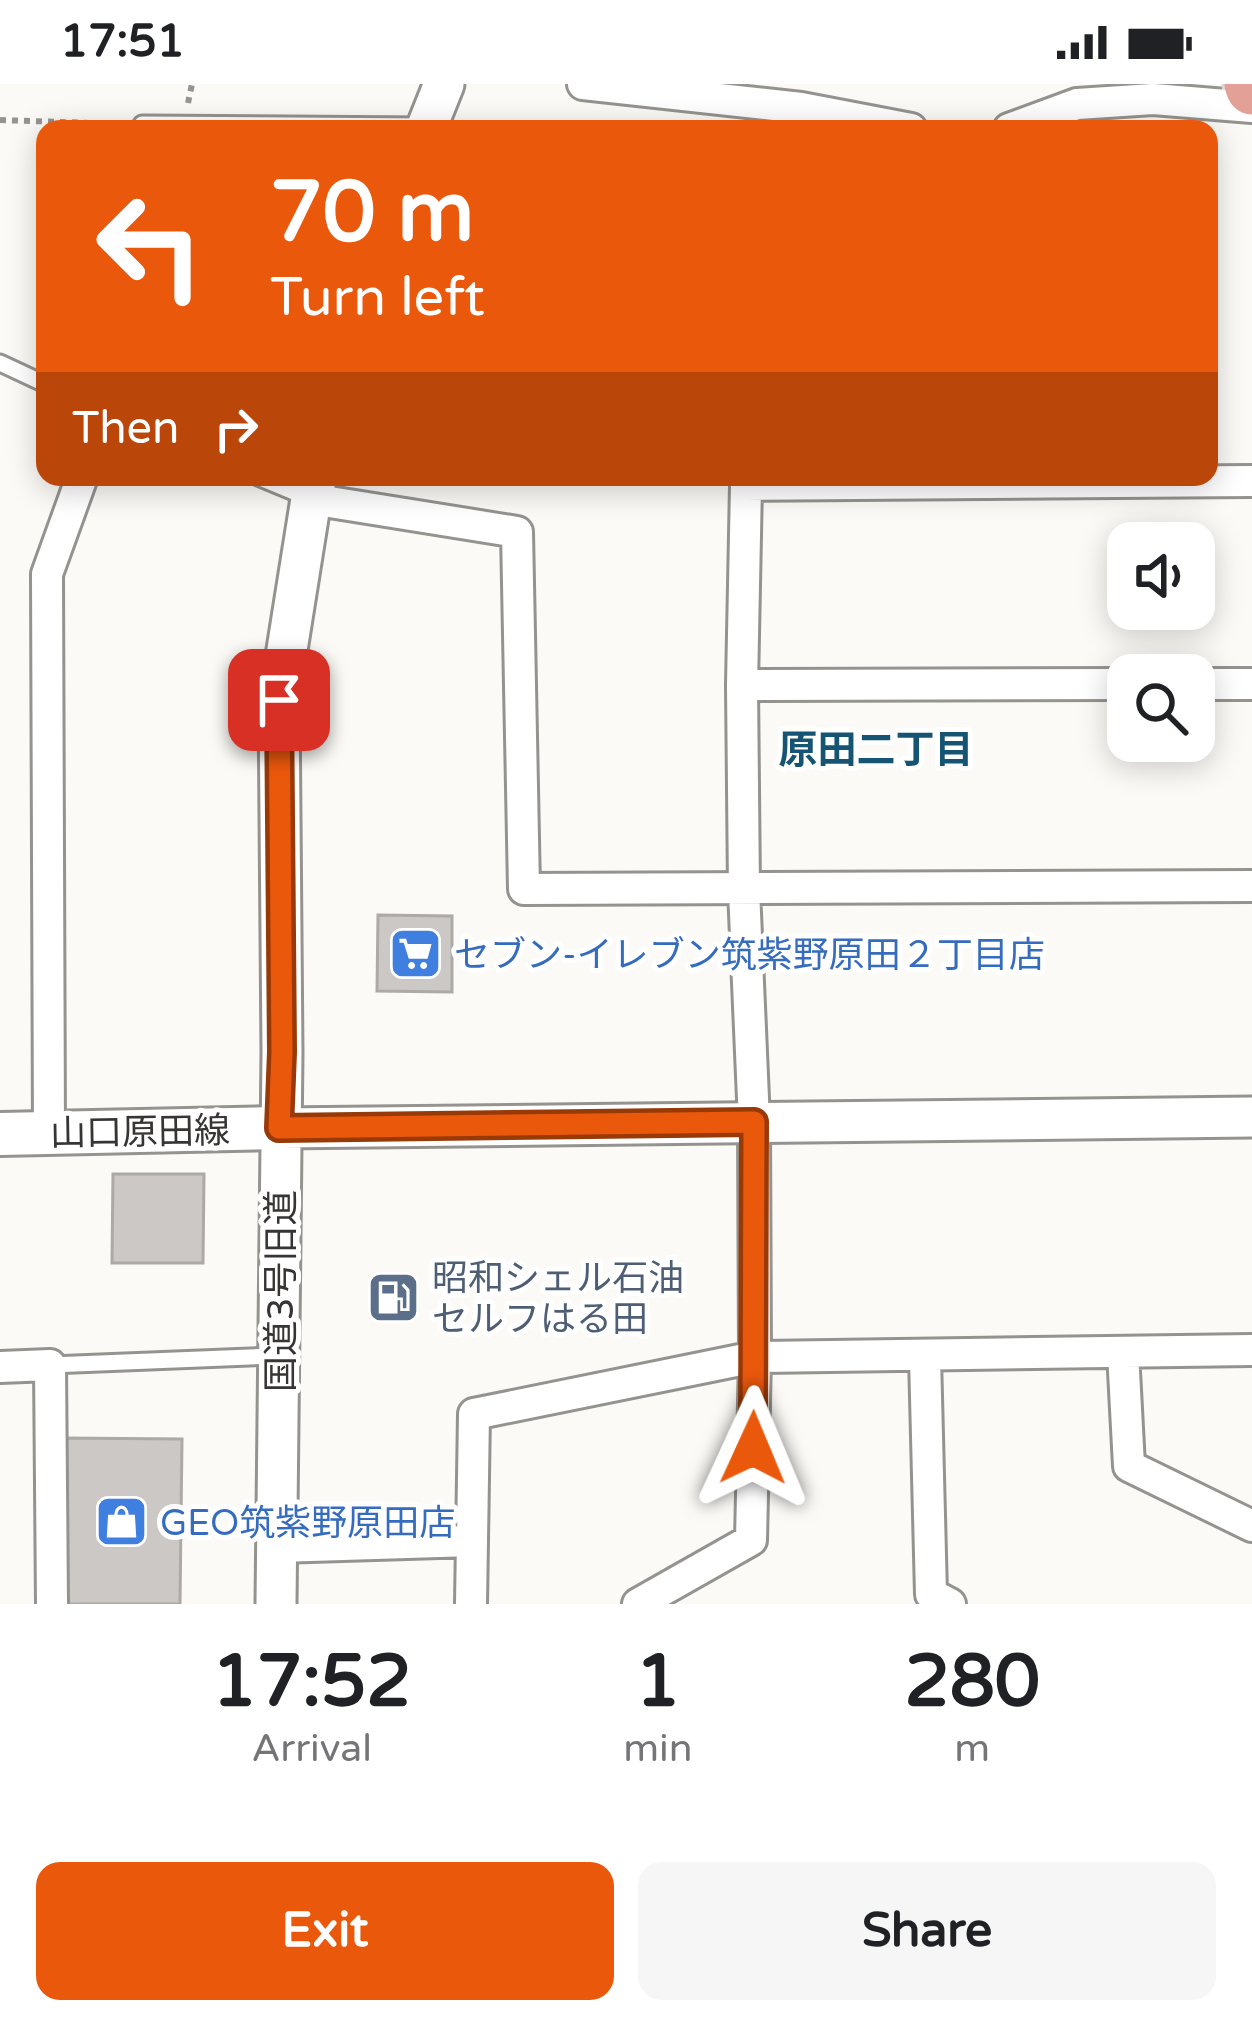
<!DOCTYPE html>
<html lang="en">
<head>
<meta charset="utf-8">
<style>
	:root { --surface:#fff; --page:#f6f6f6; --text:#202124; --muted:#757577; --accent:#ea580c }
	body { margin:0; font-family:"Varela Round","Noto Sans JP",sans-serif; background:var(--page); color:var(--text); height:100vh; display:flex; flex-direction:column; font-size:45px; white-space:nowrap }
	* { box-sizing:border-box; margin:0 }
	p { font-size:39px; color:var(--muted) }
	.icon { flex:none; width:66px; height:66px; fill:none; stroke:currentColor; stroke-width:2; stroke-linecap:round; stroke-linejoin:round }
	.map { position:relative; height:1520px; overflow:hidden }
	.side { display:flex; flex-direction:column; background:var(--surface); flex:1 }
	.side>* { flex:none }
	.banner { position:absolute; left:36px; top:36px; width:1182px; height:366px; border-radius:24px; box-shadow:0 6px 30px #0003; background:#ea580c; color:#fff; overflow:hidden }
	.controls { position:absolute; left:1107px; top:438px; display:grid; gap:24px }
	.controls a { display:grid; place-items:center; width:108px; height:108px; border-radius:24px; background:var(--surface); box-shadow:0 6px 30px #0003; font-size:60px }
	.pin { position:absolute; display:grid; place-items:center; width:102px; height:102px; color:#fff; margin:-51px; border-radius:24px; box-shadow:0 6px 18px #0006 }
	.me { position:absolute; width:132px; margin:-66px; rotate:1deg; stroke-linejoin:round; filter:drop-shadow(0 0 9px #0008) }
	.turn { display:flex; align-items:center; gap:42px; height:252px; padding:0 36px; font-size:54px }
	.turn .icon { width:156px; height:156px; stroke-width:2.5 }
	.turn b { display:block; font-size:84px; line-height:102px }
	.then { display:flex; align-items:center; height:114px; padding:0 36px; background:#0003; gap:24px; font-size:45px }
	.eta { display:flex; justify-content:space-evenly; align-items:center; height:204px; text-align:center }
	.eta b { font-size:72px; font-weight:800; line-height:84px }
	.action { display:flex; gap:24px; margin-top:auto; padding:24px 36px }
	.action a { flex:1; height:138px; border-radius:24px; background:var(--accent); color:#fff; font-size:48px; font-weight:800; line-height:138px; text-align:center }
	.action a+a { background:var(--page); color:var(--text) }
	.status { display:flex; justify-content:space-between; align-items:center; height:84px; padding:0 60px; background:var(--surface); direction:ltr }
	.status svg { height:33px; fill:currentColor }
	.map>svg:first-child { display:block }
	.building { fill:#cbc8c5; stroke:#aca9a6; stroke-width:3 }
	.lines { fill:none; stroke-linecap:round; stroke-linejoin:round }
	.service-casing { stroke:#94938f; stroke-width:21 }
	.minor-casing { stroke:#94938f; stroke-width:36 }
	.tertiary-casing { stroke:#94938f; stroke-width:45 }
	.secondary-casing { stroke:#94938f; stroke-width:48 }
	.trunk-casing { stroke:#d7d7d6; stroke-width:57 }
	.path { stroke:#959492; stroke-width:6; stroke-dasharray:6 6; stroke-linecap:butt }
	.service { stroke:#fff; stroke-width:15 }
	.minor { stroke:#fff; stroke-width:30 }
	.tertiary { stroke:#fff; stroke-width:39 }
	.secondary { stroke:#fff; stroke-width:42 }
	.trunk { stroke:#e3a096; stroke-width:51 }
	.route-casing { stroke:#983908; stroke-width:30 }
	.route { stroke:#ea580c; stroke-width:21 }
	.labels { text-anchor:middle; stroke-width:10; stroke-linejoin:round; paint-order:stroke }
	.shop-label { font-size:36px; fill:#366cbe; stroke:#fff; text-anchor:start }
	.street-label { font-size:36px; fill:#363534; stroke:#fff }
	.service-label { font-size:36px; fill:#4e5e75; stroke:#fff; text-anchor:start }
	.neighbourhood-label { font-size:39px; font-weight:bold; fill:#165473; stroke:#fff }
</style>
</head>
<body>
<div class="status"><b>17:51</b><svg viewBox="0 0 49 12"><path d="M0 12V9h3v3zM5 12V6h3v6zM10 12V3h3v9zM15 12V0h3v12zM26 1h20v11H26zM47 4h2v5h-2z"/></svg></div>
<div class="map">
<svg width="1252" height="1520" viewBox="0 0 1252 1520">
	<rect width="100%" height="100%" fill="#fbfaf6"/>
	<path class="building" d="M 378,831 L 452,832 L 452,908 L 377,907 Z
		M 113,1090 L 204,1090 L 203,1179 L 112,1179 Z
		M 63,1354 L 182,1355 L 180,1520 L 61,1520 Z"/>
	<g class="lines">
		<defs>
			<path id="service" d="M 142,40 L 424,42
				M 0,279 L 45,300
				M 258,393 L 311,415
				M 50,1281 L 274,1272"/>
			<path id="minor" d="M 583,0 L 801,24 L 911,45
				M 1009,45 L 1077,20 L 1153,15 L 1252,23
				M 311,415 L 517,448 L 524,805 L 1252,802
				M 1194,600 L 1252,600
				M 742,601 L 1128,600
				M 49,1049 L 47,490 L 82,393
				M 1123,1268 L 1129,1382 L 1252,1442
				M 925,1273 L 931,1510 L 950,1520
				M 0,1283 L 50,1281 L 52,1520
				M 278,1463 L 472,1457
				M 471,1520 L 474,1330 L 755,1273 L 1252,1266
				M 638,1520 L 751,1456 L 755,1273 L 754,1038 L 744,806 L 742,601 L 746,401 L 1252,397"/>
			<path id="tertiary" d="M 426,45 L 444,0
				M 279,1044 L 1252,1033
				M 276,1520 L 282,968 L 279,616 L 311,415 L 317,393"/>
			<path id="secondary" d="M 0,1050 L 279,1044"/>
			<path id="trunk" d="M 1250,0 L 1252,5"/>
		</defs>
		<use href="#service" class="service-casing"/>
		<use href="#minor" class="minor-casing"/>
		<use href="#tertiary" class="tertiary-casing"/>
		<use href="#secondary" class="secondary-casing"/>
		<use href="#trunk" class="trunk-casing"/>
		<path class="path" d="M 188,19 L 192,0
			M 0,36 L 122,40"/>
		<use href="#service" class="service"/>
		<use href="#minor" class="minor"/>
		<use href="#tertiary" class="tertiary"/>
		<use href="#secondary" class="secondary"/>
		<use href="#trunk" class="trunk"/>
	</g>
	<g class="lines">
		<defs>
			<path id="route" d="M 279,616 L 282,968 L 279,1044 L 754,1038 L 753,1364"/>
		</defs>
		<use href="#route" class="route-casing"/>
		<use href="#route" class="route"/>
	</g>
	<defs>
		<symbol id="supermarket-square" viewBox="-11 -11 22 22"><rect x="-9" y="-9" width="18" height="18" rx="4" fill="#3f7fe0" stroke="#fff"/><path d="M-6-5.5h2.5l.6 2H6L4.5 2H-2.5L-4.4-4H-6ZM-1.5 3.2a1.3 1.3 0 1 0 .1 0ZM3 3.2a1.3 1.3 0 1 0 .1 0Z" fill="#fff"/></symbol>
		<symbol id="fuel-square" viewBox="-11 -11 22 22"><rect x="-9" y="-9" width="18" height="18" rx="4" fill="#5c6f8a" stroke="#fff"/><path d="M-5.5-6h7V0h2V4h1.3V-2.5L3-4.5l.8-.8L6-3V5H2.5V1h-1V6h-7ZM-4.2-4.7v3.2H.2V-4.7Z" fill="#fff"/></symbol>
		<symbol id="shop-square" viewBox="-11 -11 22 22"><rect x="-9" y="-9" width="18" height="18" rx="4" fill="#3f7fe0" stroke="#fff"/><path d="M-5-2.5h2.3a2.7 3.5 0 0 1 5.4 0H5L5.5 6h-11ZM-1.5-2.5h3a1.5 2.3 0 0 0-3 0Z" fill="#fff"/></symbol>
	</defs>
	<g fill-rule="evenodd">
		<use href="#supermarket-square" x="386" y="840" width="59" height="59"/>
		<use href="#fuel-square" x="364" y="1184" width="59" height="59"/>
		<use href="#shop-square" x="92" y="1408" width="59" height="59"/>
	</g>
	<g class="labels">
		<g class="shop-label">
			<text x="454" y="883">セブン-イレブン筑紫野原田２丁目店</text>
			<text x="160" y="1451">GEO筑紫野原田店</text>
		</g>
		<g class="street-label">
			<text transform="translate(140 1047) rotate(-1)" y="13">山口原田線</text>
			<text transform="translate(280 1207) rotate(-90)" y="13">国道3号旧道</text>
		</g>
		<g class="service-label">
			<text x="432" y="1206">昭和シェル石油<tspan x="432" dy="41">セルフはる田</tspan></text>
		</g>
		<g class="neighbourhood-label">
			<text x="876" y="679">原田二丁目</text>
		</g>
	</g>
</svg>
<div class="controls">
<a><svg class="icon" aria-label="sound" viewBox="0 0 24 24"><path d="M4 9h4l5-4v14l-5-4H4zM17 9q2 3 0 6"/></svg></a>
<a><svg class="icon" aria-label="search" viewBox="0 0 24 24"><circle cx="10" cy="10" r="6"/><path d="M15 15l6 6"/></svg></a>
</div>
<div class="pin" style="left:279px;top:616px;background:#d93025"><svg class="icon" aria-label="arrive" viewBox="0 0 24 24"><path d="M6 21V4h12l-3 4 3 4H6"/></svg></div>
<svg class="me" style="left:753px;top:1364px" viewBox="-20 -20 40 40"><path d="M0-17L14 15 0 8-14 15z" fill="#ea580c" stroke="#fff" stroke-width="4"/></svg>
<div class="banner">
<div class="turn"><svg class="icon" aria-label="left" viewBox="0 0 24 24"><path d="M17 20v-9H6M10 6l-5 5 5 5"/></svg><div><b>70 m</b>Turn left</div></div>
<div class="then">Then<svg class="icon" aria-label="right" viewBox="0 0 24 24"><path d="M7 20v-9h11M14 6l5 5-5 5"/></svg></div>
</div>
</div>
<section class="side">
<div class="eta">
<div><b>17:52</b><p>Arrival</p></div>
<div><b>1</b><p>min</p></div>
<div><b>280</b><p>m</p></div>
</div>
<div class="action"><a>Exit</a><a>Share</a></div>
</section>
</body>
</html>
